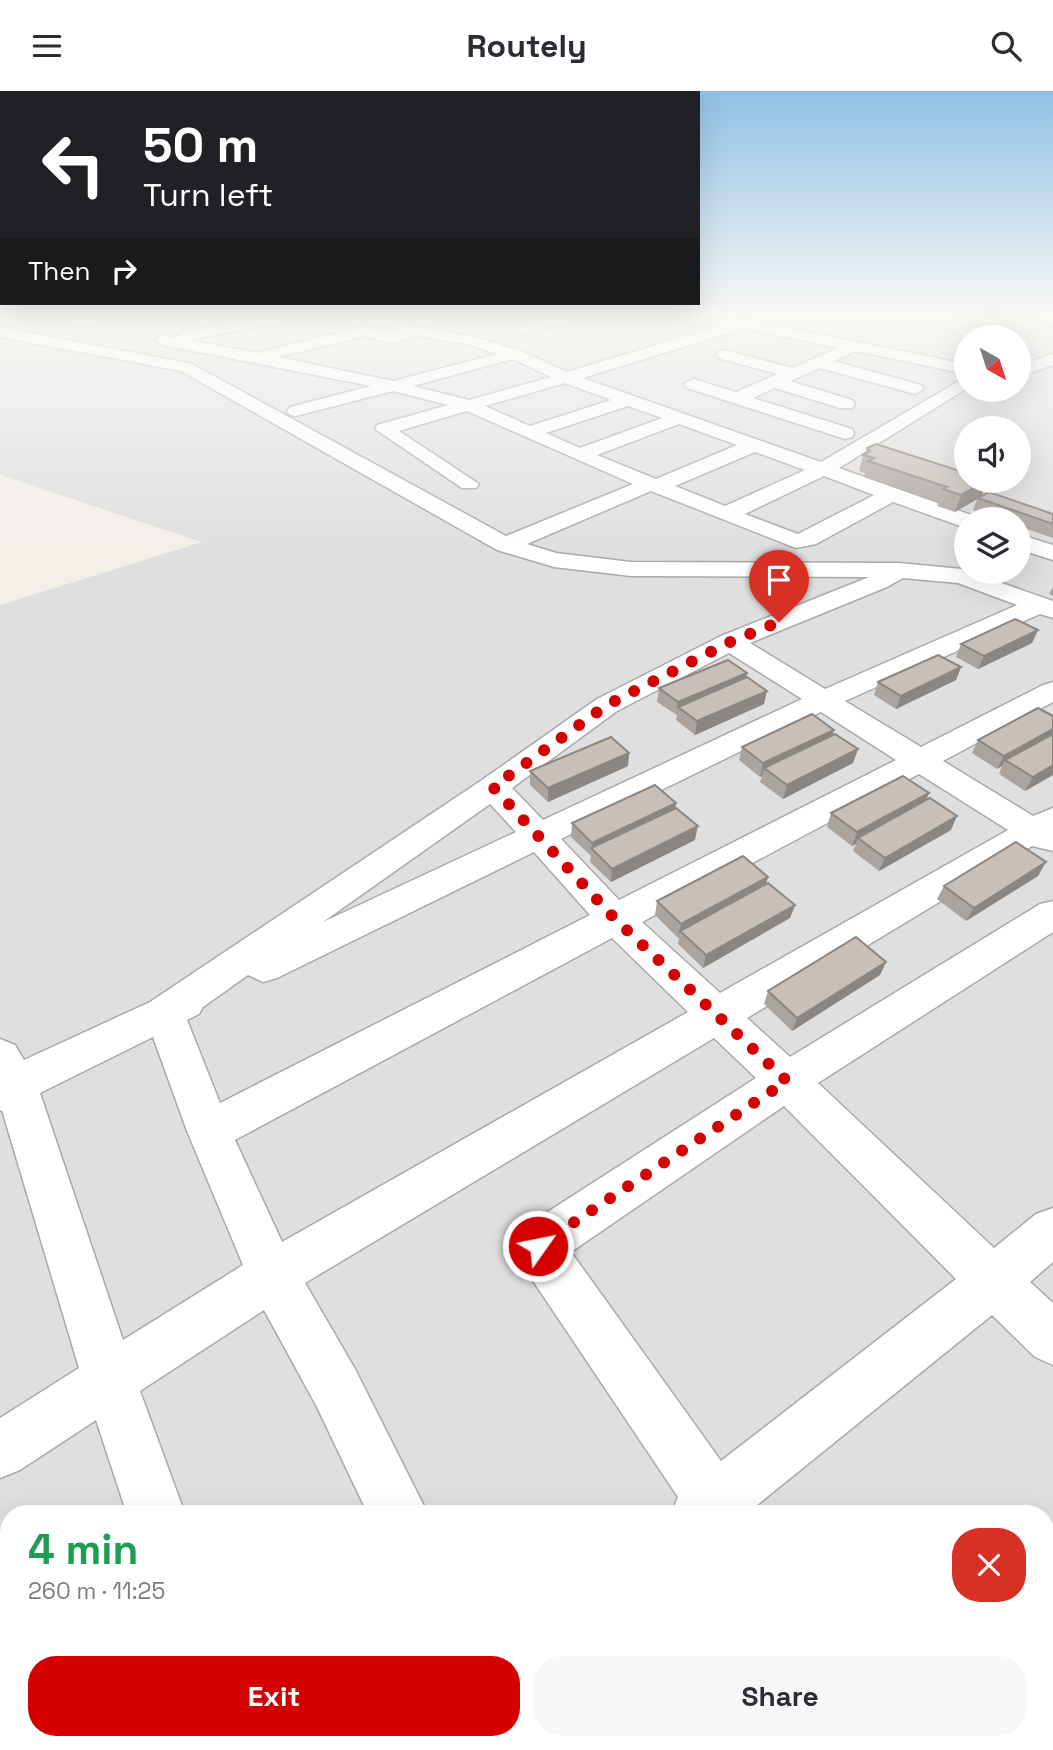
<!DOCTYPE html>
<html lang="en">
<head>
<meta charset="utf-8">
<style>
	:root { --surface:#fff; --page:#f7f7f7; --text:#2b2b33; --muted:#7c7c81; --accent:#d40000 }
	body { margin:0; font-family:"Space Grotesk",sans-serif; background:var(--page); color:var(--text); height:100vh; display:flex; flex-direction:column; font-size:26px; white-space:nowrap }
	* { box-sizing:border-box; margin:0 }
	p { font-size:23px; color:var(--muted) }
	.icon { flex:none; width:38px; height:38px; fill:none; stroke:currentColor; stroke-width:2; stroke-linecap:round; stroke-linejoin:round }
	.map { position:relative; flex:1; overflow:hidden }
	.side { position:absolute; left:0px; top:1414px; width:1054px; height:245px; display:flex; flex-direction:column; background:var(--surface); border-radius:28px 28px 0 0; box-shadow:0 7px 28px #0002 }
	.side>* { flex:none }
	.banner { position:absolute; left:0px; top:0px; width:700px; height:214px; box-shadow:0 7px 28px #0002; background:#202124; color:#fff; overflow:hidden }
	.needle { width:46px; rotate:141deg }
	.tools { position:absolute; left:954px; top:234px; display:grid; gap:14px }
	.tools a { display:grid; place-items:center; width:77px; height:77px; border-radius:50%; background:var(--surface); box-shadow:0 7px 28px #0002; font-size:35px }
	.pin { position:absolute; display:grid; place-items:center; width:60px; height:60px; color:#fff; margin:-72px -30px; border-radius:50% 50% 50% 0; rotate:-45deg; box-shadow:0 0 7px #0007 }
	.pin .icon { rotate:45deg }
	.me { position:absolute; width:77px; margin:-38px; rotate:57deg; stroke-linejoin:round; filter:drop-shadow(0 0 5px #0008) }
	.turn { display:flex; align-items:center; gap:24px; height:147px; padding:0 28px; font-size:32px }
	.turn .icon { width:91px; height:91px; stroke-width:2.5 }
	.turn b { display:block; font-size:49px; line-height:60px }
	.then { display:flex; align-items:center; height:66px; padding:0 28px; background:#0003; gap:14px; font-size:26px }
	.round { display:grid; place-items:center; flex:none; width:74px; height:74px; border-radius:28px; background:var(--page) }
	.headline { display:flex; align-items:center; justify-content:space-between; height:119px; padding:0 28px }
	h1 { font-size:42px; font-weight:700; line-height:52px; color:#1e9e55 }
	.action { display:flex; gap:14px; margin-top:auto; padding:14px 28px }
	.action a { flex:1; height:80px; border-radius:28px; background:var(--accent); color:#fff; font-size:28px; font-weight:700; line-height:80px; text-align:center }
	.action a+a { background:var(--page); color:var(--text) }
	header { display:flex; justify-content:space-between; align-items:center; height:91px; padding:0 28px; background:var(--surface); font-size:32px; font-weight:700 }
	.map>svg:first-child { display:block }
	.residential { fill:#e0dfdf; fill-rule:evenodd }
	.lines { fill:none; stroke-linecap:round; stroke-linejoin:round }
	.minor-casing { stroke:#a9a9a9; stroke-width:3 }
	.minor { fill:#fff; fill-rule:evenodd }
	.wall { fill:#aba49e }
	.shaded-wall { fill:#8b8681 }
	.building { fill:#c7bfb8; stroke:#8b8681; stroke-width:2 }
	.route { stroke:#d40000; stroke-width:12; stroke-dasharray:0 21.6 }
</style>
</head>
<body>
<header><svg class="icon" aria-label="menu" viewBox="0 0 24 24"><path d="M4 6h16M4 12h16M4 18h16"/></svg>Routely<svg class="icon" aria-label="search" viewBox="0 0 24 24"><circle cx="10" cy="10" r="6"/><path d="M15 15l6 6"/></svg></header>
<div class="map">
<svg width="1053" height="1659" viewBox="0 0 1053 1659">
	<rect width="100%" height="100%" fill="#f2efe9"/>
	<path class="residential" d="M 0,226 L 1053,226 L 1053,1659 L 0,1659 L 0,514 L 202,451 L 0,384 ZM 966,247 L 1018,247 L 1018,299 L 966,299 ZM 966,338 L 1018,338 L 1018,390 L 966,390 ZM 966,429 L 1018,429 L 1018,481 L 966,481 ZM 9,1423 L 1045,1423 L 1045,1650 L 9,1650 Z"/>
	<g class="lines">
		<defs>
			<path id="minor" d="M 82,226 L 105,226 L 103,229 L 75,236 L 68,232 Z
				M 269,226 L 298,226 L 291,230 L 189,249 L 257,262 L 365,235 L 390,242 L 400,240 L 366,229 L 364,226 L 385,226 L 418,236 L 475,246 L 521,260 L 567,281 L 725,233 L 713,228 L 714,226 L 730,226 L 966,273 L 966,283 L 856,260 L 834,270 L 921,294 L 924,298 L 915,303 L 820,277 L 790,290 L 852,309 L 855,313 L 852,317 L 840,317 L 775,297 L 753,307 L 852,338 L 854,342 L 852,346 L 845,348 L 687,297 L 684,293 L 693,288 L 736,301 L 778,283 L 718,267 L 716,264 L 718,261 L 724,259 L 793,277 L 838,257 L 744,237 L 583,287 L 821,371 L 966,286 L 966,298 L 839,377 L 974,425 L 976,429 L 966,429 L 966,437 L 893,411 L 816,453 L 796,457 L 651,400 L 527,453 L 556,462 L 631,471 L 899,472 L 962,478 L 1053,510 L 1053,527 L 1040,523 L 845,610 L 921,656 L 1043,594 L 1053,591 L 1053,611 L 943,670 L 1033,725 L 1053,717 L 1053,760 L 1032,755 L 747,927 L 790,966 L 1040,813 L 1053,810 L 1053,841 L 818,992 L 994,1157 L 1036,1123 L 1053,1117 L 1053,1171 L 1030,1191 L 1053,1212 L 1053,1274 L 1035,1266 L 992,1224 L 746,1423 L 671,1423 L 678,1406 L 521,1172 L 514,1155 L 521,1138 L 756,987 L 714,947 L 305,1192 L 355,1278 L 428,1423 L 368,1423 L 317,1316 L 264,1219 L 140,1300 L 185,1423 L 127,1423 L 96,1329 L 20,1379 L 0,1387 L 0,1327 L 79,1277 L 2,1019 L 0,1020 L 0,948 L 15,954 L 24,969 L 150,911 L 482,689 L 597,608 L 721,545 L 869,486 L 631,485 L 554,476 L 497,459 L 181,280 L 0,246 L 0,236 L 192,273 L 506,445 L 633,393 L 467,320 L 399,340 L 479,393 L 476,397 L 462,397 L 375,338 L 377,334 L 448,314 L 393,300 L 296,325 L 290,324 L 287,320 L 290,316 L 371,295 L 163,254 L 155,249 L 163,244 L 175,247 L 182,241 ZM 365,245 L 390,252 L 416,245 L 468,253 L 497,263 L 393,290 L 278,266 ZM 513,268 L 551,286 L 469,309 L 413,295 ZM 565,292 L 611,309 L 530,335 L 485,315 ZM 628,315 L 662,327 L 580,357 L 546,342 ZM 679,333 L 737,354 L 656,388 L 597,364 ZM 755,361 L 805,379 L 725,415 L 675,395 ZM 824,385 L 874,404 L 798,443 L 745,423 ZM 903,487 L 958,492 L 1017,514 L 825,598 L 750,552 L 887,496 ZM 729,562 L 802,608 L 543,729 L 512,697 L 617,620 ZM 821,621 L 896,669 L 619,809 L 561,748 ZM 919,683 L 1008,739 L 720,902 L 642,831 ZM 490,713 L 516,741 L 323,831 ZM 534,761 L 590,824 L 220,1012 L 187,929 L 199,923 L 203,916 L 248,884 L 263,891 L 277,887 ZM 612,847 L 688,921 L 282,1151 L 235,1049 ZM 153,946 L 187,1040 L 243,1174 L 123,1249 L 40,1002 ZM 784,1015 L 956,1188 L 721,1370 L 571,1161 Z
				M 554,226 L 577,226 L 575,229 L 523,243 L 515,238 L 518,235 Z
				M 1030,226 L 1053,226 L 1053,235 Z
				M 1053,263 L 1053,274 L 1018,286 L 1018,275 Z
				M 1018,443 L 1053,454 L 1053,469 L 1018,458 Z
				M 1053,1479 L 1053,1547 L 1045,1550 L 1045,1483 Z
				M 205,1650 L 271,1650 L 275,1659 L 207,1659 Z
				M 482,1650 L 549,1650 L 553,1659 L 485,1659 Z
				M 891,1650 L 962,1650 L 959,1659 L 887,1659 Z"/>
		</defs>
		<use href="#minor" class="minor-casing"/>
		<use href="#minor" class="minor"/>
	</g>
	<path class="wall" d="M 867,357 L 966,390 L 987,390 L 982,405 L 1053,423 L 1053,447 L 1018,435 L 1018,429 L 1001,429 L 973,419 L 977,408 L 955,421 L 937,415 L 938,412 L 864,386 L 865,382 L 859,380 L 863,364 L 865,362 Z
		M 1053,496 L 1053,505 L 1049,503 Z
		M 1038,539 L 1032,552 L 978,578 L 956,566 L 961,553 Z
		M 961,576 L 956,589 L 896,618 L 874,604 L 878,591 Z
		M 747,582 L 746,586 L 764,613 L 695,644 L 676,629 L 677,624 L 657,611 L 659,597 Z
		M 833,644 L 858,658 L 853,672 L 783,708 L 760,691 L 762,685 L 760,686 L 739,669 L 742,656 Z
		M 978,649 L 1053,684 L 1025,700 L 999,683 L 1002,675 L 997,678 L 972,662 Z
		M 629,662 L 628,675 L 548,711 L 530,694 L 530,680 Z
		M 926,709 L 951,739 L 879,780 L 853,760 L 856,753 L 852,755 L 827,736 L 831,722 Z
		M 676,712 L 675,717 L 695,749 L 611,791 L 590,771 L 591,765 L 571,746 L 572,732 Z
		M 1038,785 L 966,830 L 937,808 L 944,795 Z
		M 766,794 L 795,814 L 790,827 L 703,877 L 678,853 L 679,846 L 678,847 L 655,824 L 657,810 Z
		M 886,871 L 880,884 L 792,940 L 764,913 L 768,900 Z"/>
	<path class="shaded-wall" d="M 985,390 L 987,390 L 981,406 L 955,421 L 961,404 Z
		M 1038,539 L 1032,552 L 978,578 L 984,565 Z
		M 961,576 L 956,589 L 896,618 L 901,605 Z
		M 747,582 L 744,595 L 678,616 L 676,625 L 678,611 Z
		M 767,600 L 764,613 L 695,644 L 697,630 Z
		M 1053,638 L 1053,647 L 1005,669 L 1002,675 L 997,678 L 1004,665 Z
		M 834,639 L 830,652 L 764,677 L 762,685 L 760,686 L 763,672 Z
		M 858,658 L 853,672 L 783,708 L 787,694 Z
		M 629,662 L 628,675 L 548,711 L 548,697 Z
		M 1053,674 L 1053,684 L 1025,700 L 1033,686 Z
		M 929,702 L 924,715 L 858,747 L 856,753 L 852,755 L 857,741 Z
		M 676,712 L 674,725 L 592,758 L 592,752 Z
		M 957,725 L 951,739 L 879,780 L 885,767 Z
		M 698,735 L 695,749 L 611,791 L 612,778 Z
		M 1046,771 L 1038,785 L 966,830 L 974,817 Z
		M 768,786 L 764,799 L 680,840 L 678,847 L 681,833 Z
		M 795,814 L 790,827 L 703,877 L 706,864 Z
		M 886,871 L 880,884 L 792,940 L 797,927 Z"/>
	<path class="building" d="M 876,353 L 966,382 L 966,390 L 985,390 L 961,404 L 943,398 L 947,396 L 868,370 L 874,367 L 863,364 L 870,360 L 867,357 Z
		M 989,401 L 1053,423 L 1053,433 L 978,407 Z
		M 1015,528 L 1038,539 L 984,565 L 961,553 Z
		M 938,564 L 961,576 L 901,605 L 878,591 Z
		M 728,569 L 747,582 L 678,611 L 659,597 Z
		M 747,586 L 767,600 L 697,630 L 678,616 Z
		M 1038,617 L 1053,625 L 1053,638 L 1004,665 L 978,649 Z
		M 812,623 L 834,639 L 763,672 L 742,656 Z
		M 835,643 L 858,658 L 787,694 L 764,677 Z
		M 1053,643 L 1053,674 L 1033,686 L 1005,669 Z
		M 611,646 L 629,662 L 548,697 L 530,680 Z
		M 903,685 L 929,702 L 857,741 L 831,722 Z
		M 655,694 L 676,712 L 592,752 L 572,732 Z
		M 930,707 L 957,725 L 885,767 L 858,747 Z
		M 676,717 L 698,735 L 612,778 L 591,757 Z
		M 1016,751 L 1046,771 L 974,817 L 944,795 Z
		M 743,765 L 768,786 L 681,833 L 657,810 Z
		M 768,792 L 795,814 L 706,864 L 680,840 Z
		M 856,846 L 886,871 L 797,927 L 768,900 Z"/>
	<linearGradient id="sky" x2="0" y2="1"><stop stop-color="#8fc0e4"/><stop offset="0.49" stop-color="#f9f8f5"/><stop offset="1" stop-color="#f9f8f5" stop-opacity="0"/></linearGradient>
	<rect width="1053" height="458" fill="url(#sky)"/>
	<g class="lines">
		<path class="route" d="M 538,1155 L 787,990 L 615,828 L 493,696 L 607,614 L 730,551 L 779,531"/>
	</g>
</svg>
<div class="tools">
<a><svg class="needle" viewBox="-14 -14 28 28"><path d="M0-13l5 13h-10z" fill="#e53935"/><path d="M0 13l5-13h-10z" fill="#7c7c81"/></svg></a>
<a><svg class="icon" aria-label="sound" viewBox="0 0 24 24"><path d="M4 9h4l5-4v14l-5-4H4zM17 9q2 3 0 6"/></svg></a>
<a><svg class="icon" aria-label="layers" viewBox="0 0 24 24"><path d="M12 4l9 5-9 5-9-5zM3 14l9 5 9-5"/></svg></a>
</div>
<div class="pin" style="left:779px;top:531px;background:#d93025"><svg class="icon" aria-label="arrive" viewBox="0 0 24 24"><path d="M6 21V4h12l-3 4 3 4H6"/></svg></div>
<svg class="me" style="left:538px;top:1155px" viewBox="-20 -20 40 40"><circle r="17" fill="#d40000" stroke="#fff" stroke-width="3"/><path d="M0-11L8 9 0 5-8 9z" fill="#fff"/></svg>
<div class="banner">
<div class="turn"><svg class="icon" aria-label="left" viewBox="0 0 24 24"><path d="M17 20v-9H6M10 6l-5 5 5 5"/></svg><div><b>50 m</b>Turn left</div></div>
<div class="then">Then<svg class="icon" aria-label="right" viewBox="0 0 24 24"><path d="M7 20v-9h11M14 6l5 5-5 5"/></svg></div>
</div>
<section class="side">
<div class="headline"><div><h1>4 min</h1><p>260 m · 11:25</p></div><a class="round" style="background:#d93025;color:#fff"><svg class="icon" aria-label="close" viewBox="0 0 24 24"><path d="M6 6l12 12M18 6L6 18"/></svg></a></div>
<div class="action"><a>Exit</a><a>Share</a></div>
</section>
</div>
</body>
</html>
